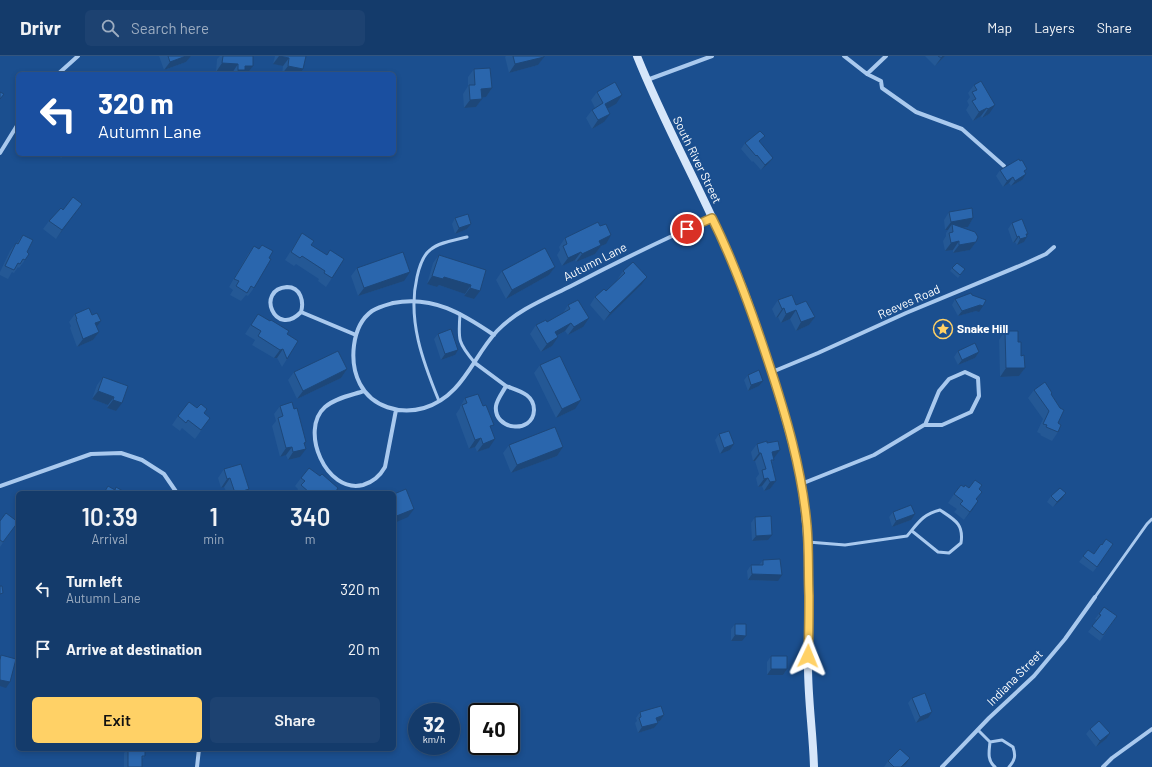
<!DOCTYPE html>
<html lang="en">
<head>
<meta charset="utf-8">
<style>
	:root { --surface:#143b6b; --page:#1d4271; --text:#f1f3f6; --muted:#9dadc1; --line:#33557e; --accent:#ffd166 }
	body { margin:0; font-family:Barlow,sans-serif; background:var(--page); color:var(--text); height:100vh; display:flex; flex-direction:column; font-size:15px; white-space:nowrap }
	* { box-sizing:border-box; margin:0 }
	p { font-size:13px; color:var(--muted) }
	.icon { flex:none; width:22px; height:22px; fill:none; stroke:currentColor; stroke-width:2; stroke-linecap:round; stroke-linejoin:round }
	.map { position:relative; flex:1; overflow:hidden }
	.details { position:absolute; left:16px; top:435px; width:380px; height:260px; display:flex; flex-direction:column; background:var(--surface); border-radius:6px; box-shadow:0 2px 6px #0003,0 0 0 1px var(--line) }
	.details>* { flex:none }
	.guide { position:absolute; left:16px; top:16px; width:380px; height:84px; border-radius:6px; box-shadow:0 2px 6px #0003,0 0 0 1px var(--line); background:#1a4fa0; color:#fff; overflow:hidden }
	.speed { position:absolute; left:408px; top:647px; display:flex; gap:8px; font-size:20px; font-weight:700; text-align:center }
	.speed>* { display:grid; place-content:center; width:52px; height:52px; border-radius:50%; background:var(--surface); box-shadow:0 2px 6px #0003,0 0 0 1px var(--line); line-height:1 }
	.speed small { font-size:10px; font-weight:400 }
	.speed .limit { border:2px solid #111; border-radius:6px; background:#fff; color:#111 }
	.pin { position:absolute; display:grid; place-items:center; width:34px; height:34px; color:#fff; margin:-17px; border:2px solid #fff; border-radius:50%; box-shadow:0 1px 4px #0007 }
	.me { position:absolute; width:44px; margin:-22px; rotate:2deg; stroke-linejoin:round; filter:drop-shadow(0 0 3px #0008) }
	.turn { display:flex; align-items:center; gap:14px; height:84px; padding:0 16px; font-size:18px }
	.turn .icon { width:52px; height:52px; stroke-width:2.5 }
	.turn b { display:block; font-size:28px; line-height:34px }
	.eta { display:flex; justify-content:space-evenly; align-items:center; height:68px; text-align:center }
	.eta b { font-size:24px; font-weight:600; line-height:28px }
	.button { display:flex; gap:8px; margin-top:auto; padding:8px 16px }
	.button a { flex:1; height:46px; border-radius:6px; background:var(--accent); color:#111; font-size:16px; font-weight:600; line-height:46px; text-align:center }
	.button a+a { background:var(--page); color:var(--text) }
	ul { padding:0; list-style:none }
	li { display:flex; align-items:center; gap:12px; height:60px; padding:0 16px }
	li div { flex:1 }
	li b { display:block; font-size:15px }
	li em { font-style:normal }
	header { display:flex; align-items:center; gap:24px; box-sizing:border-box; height:56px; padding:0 20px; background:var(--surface); border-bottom:1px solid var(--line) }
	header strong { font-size:19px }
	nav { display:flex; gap:22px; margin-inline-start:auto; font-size:14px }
	.search { width:280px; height:36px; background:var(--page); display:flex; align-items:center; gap:10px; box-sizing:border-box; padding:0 14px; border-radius:6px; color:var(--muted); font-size:15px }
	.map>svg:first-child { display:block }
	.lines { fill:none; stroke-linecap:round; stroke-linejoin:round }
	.lane { stroke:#a9c9ee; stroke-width:3 }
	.street { stroke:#a9c9ee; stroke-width:4 }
	.secondary { stroke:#d6e6fa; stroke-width:8 }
	.wall { fill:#245895 }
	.shaded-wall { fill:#1d4779 }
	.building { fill:#2a66ad; stroke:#1d4779 }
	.route-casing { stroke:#a68842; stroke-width:10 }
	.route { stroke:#ffd166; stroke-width:7 }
	.labels { text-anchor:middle; stroke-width:4; stroke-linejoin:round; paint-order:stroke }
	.street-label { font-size:12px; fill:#fff; stroke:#1b4f8f }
	.poi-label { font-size:12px; font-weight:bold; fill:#fff; stroke:#1b4f8f; text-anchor:start }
</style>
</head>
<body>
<header>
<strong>Drivr</strong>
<div class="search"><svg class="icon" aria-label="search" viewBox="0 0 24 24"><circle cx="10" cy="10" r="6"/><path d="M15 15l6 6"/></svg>Search here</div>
<nav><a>Map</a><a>Layers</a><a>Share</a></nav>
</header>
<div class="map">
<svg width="1152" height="711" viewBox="0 0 1152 711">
	<rect width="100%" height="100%" fill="#1b4f8f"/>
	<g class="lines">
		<path class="lane" d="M 460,258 C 458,284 458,287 475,307
			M 439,345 C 423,306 407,264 417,221 C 419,212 422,200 430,194 C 439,186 456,184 467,181
			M 808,486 L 845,489 L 907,480 C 918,467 923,458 940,454 C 955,464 964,468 961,487 L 949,497 L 938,496 L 912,475
			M 1095,541 L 1147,468 L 1152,463
			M 978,674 L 990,686
			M 990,686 L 1002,684 L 1013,691 C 1016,700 1015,704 1009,711
			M 990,686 C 989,696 987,704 995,711"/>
		<path class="street" d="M 844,0 L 867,18 L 881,25 L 882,32 L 916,56 L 962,73 L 1004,110
			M 58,18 L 78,0
			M 867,18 L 886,0
			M 647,24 L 712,0
			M 0,97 L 18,68
			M 301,256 C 275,283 255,233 287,231 C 301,231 304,246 301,256 L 356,279
			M 494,279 C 463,258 433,239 393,247 C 386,249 378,251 372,255 C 351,270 349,307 360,328 C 372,351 400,359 424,352 C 463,340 472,302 497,275 C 517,254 545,243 571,230 C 617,206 664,183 712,162
			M 475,307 L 506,330 C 503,336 497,343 496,350 C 493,374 533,379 534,354 C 534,338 519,335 506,330
			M 772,316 L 818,297 L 906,257 L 1024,208 L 1046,198 L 1054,191
			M 364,335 C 352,339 335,342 325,351 C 299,374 326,438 363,429 C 373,426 380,420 385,411 L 396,354
			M 801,428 L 874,399 L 924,369 L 942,369 L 971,356 L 979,340 L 978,322 L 965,316 L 949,323 L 939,335 L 925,369
			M 0,430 L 91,398 L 121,397 L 142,404 L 164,418 L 177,437
			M 197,711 L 199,693
			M 942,711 L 989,662 L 1034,620 L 1065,583 L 1095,541
			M 1103,711 L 1112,702 L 1152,673"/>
		<path class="secondary" d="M 637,0 C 663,65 697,126 725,190 C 742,226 755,264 767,302 C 779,339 791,378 799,417 C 812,481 808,545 808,610 C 808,644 813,677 814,711"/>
	</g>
	<path class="wall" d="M 159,0 L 191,0 L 186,6 L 164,14 Z
		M 220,0 L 253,0 L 253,10 L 247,18 L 232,18 L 232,17 L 216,16 L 217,3 Z
		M 275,0 L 306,0 L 300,18 L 282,18 L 283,10 L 273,8 Z
		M 506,0 L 544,0 L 538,9 L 509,17 L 505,1 Z
		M 925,0 L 945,0 L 935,10 Z
		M 474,13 L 492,32 L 486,41 L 482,41 L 482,43 L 476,51 L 464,52 L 463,38 L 468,30 L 468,21 Z
		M 981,25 L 989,58 L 982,62 L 981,60 L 973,65 L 966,54 L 969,49 L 967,45 L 970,41 L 968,37 L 974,29 Z
		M 597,36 L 616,48 L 607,52 L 604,66 L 592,73 L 586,62 L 592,54 L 595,52 L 591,44 Z
		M 760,86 L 773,102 L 769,107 L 761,114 L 753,105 L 752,106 L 741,93 L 745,87 Z
		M 58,98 L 66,98 L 61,102 Z
		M 1000,114 L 1022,124 L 1011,130 L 1009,127 L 1003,131 L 996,120 Z
		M 82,148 L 56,183 L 43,173 L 49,165 L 63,154 Z
		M 949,156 L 973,162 L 968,171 L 962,172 L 976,186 L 970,194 L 953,197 L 953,194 L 945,195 L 943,185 L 946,180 L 946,177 L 948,174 L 945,174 L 944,164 Z
		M 455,162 L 471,168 L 467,173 L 455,178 L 452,168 Z
		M 1012,167 L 1028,178 L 1027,179 L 1027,181 L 1024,186 L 1017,189 L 1015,186 L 1013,187 L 1008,173 Z
		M 302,177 L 332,222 L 326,231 L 318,225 L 319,223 L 296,208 L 294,210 L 285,204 Z
		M 23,179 L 27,196 L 25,204 L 19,212 L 18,211 L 14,217 L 12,216 L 8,223 L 0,219 L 0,216 L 10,195 L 16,187 L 17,187 Z
		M 565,182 L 606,188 L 601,190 L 595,198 L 576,206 L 575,204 L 562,210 L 557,199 L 560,194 L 559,191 Z
		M 254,190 L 269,202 L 254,232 L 248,240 L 246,239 L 241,245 L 230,239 L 233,234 L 229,231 L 248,198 Z
		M 439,199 L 486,214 L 474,243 L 464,240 L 465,238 L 439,229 L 437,231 L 427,228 L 433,207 Z
		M 555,211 L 549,219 L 506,243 L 496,224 L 502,215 Z
		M 357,212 L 404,225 L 358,240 L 351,220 Z
		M 952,212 L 963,216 L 958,222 L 950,215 Z
		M 623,215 L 641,229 L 604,265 L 590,249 L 595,241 L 606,235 L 618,224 L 617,224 Z
		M 955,243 L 979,256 L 976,255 L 958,260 L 952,249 Z
		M 778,244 L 796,249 L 815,261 L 809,269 L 796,275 L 790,263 L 781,267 L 778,261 L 776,262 L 772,253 Z
		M 568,249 L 583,271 L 568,279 L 565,275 L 557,280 L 552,290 L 541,296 L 530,278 L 536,269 L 547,266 L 563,257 Z
		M 75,258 L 92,259 L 101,265 L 97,270 L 99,276 L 93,284 L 77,291 L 70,272 L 71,270 L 69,266 Z
		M 258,258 L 287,278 L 287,303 L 282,311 L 277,302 L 274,302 L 252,289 L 255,284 L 245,278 Z
		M 1005,275 L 1018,286 L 1021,300 L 1025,312 L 1019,320 L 1000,321 L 999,284 Z
		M 438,278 L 455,299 L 441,304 L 434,283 Z
		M 958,295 L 979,296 L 975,302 L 958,309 L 954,301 Z
		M 540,309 L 575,353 L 556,362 L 534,317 Z
		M 347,313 L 341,322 L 297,343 L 288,324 L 294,316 Z
		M 748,319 L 763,325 L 759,330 L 748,335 L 744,324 Z
		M 103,321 L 128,330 L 116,355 L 107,352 L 108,349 L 92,343 L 97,329 Z
		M 1034,334 L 1051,338 L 1058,367 L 1058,376 L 1052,385 L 1040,379 L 1041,378 L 1037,376 L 1043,363 L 1028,342 Z
		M 465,342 L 491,373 L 489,392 L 477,396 L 475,391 L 469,393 L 456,358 L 460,352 L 460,351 Z
		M 280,350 L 305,388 L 300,401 L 288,404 L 286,399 L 280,401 L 272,370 L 276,365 L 274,358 Z
		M 204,358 L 210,362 L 195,383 L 182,372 L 180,375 L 172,369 L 178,360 Z
		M 719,378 L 734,388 L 730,394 L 720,398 L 715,384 Z
		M 767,387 L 774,402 L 772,407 L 776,425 L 770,433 L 764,435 L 762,430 L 758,431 L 756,422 L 759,418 L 755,405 L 753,405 L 751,396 L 757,388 Z
		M 509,389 L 563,391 L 557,400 L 511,417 L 503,397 Z
		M 224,413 L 246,437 L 227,437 L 224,431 L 221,432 L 218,422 Z
		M 301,422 L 336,435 L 338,437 L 296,437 L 298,433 L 295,430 Z
		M 964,431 L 979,433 L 977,443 L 978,445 L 964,464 L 954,456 L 957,453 L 948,447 L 954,438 Z
		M 1066,437 L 1062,443 L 1053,451 L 1047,446 L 1051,440 Z
		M 893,456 L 911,464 L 892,471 L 889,461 Z
		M 755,461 L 768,484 L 752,485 L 751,467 Z
		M 0,465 L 12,474 L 0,491 Z
		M 1102,489 L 1097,511 L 1093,516 L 1079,506 L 1088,494 L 1094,498 Z
		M 763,504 L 778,525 L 748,524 L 747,515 L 751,509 L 759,509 Z
		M 1104,551 L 1117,560 L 1100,585 L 1088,576 L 1097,564 L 1095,563 Z
		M 735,568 L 742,585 L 731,585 L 731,573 Z
		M 771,600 L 787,613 L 783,619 L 767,619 L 767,606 Z
		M 912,642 L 928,662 L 916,667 L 908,647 Z
		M 640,656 L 664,659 L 660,665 L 657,666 L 654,672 L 638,677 L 635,667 L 637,665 L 636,662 Z
		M 1090,673 L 1106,683 L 1096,691 L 1086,678 Z
		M 127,693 L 145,693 L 145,700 L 142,703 L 142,711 L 124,711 L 124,697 Z
		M 910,702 L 902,711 L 884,711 L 888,705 Z"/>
	<path class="shaded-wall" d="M 186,0 L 191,0 L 186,6 L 164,14 L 170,6 Z
		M 279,0 L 289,2 L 283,10 L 273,8 Z
		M 943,0 L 945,0 L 935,10 L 941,2 Z
		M 544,1 L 538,9 L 509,17 L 515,8 Z
		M 222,7 L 238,8 L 232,17 L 216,16 Z
		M 245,10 L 253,10 L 247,18 L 235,18 L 238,14 Z
		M 288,10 L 303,13 L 300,18 L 282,18 Z
		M 492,32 L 486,41 L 475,42 L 481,33 Z
		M 622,39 L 616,48 L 599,57 L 605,48 Z
		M 482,43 L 476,51 L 464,52 L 470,44 Z
		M 995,49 L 989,58 L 982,62 L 988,53 Z
		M 987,52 L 981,60 L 973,65 L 979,56 Z
		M 610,58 L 604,66 L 592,73 L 598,64 Z
		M 773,102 L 769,107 L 761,114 L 765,109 Z
		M 1026,118 L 1022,124 L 1011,130 L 1015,125 Z
		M 1013,121 L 1009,127 L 1003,131 L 1007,125 Z
		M 82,148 L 76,156 L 56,183 L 62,174 Z
		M 973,162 L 968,171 L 952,173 L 952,168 L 948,174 L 945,174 L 951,166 Z
		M 471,168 L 467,173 L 455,178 L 459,172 Z
		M 1026,178 L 1028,178 L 1025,182 L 1027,181 L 1024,186 L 1017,189 L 1020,183 Z
		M 611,179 L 606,188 L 601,190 L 595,198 L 576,206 L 582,198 L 599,185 Z
		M 1019,180 L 1015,186 L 1013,187 L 1017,181 Z
		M 959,185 L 953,194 L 945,195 L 951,187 Z
		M 976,186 L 970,194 L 953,197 L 959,189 Z
		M 581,196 L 575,204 L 562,210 L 568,202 Z
		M 555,211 L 549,219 L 506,243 L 512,234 Z
		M 410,216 L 404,225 L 358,240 L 364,232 Z
		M 432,220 L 444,221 L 471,229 L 465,238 L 439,229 L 437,231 L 427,228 Z
		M 647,221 L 641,229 L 604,265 L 610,257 Z
		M 470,232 L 480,235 L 474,243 L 464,240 Z
		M 980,249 L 983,250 L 979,256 L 976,255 L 958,260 L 962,255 Z
		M 784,252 L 778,261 L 776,262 L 782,253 Z
		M 796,254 L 790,263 L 781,267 L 786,258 Z
		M 815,261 L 809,269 L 796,275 L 801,266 Z
		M 589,262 L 583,271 L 568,279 L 574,271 Z
		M 101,265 L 95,273 L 95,267 Z
		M 571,267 L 565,275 L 549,284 L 555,276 Z
		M 99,276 L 93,284 L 77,291 L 83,283 Z
		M 558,281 L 552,290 L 541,296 L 547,288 Z
		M 283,293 L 277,302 L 274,302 L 280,294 Z
		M 458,294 L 455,299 L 441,304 L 445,298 Z
		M 979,296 L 975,302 L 958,309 L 962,304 Z
		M 1006,312 L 1025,312 L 1019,320 L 1000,321 Z
		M 347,313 L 341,322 L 297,343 L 303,335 Z
		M 763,325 L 759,330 L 748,335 L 751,329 Z
		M 98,335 L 114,341 L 108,349 L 92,343 Z
		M 113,344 L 122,347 L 116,355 L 107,352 Z
		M 581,344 L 575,353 L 556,362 L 562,353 Z
		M 481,382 L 475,391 L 469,393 L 475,384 Z
		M 495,383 L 489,392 L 477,396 L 483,388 Z
		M 306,386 L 301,394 L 306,393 L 300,401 L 288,404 L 293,396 L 304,387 Z
		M 734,388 L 730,394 L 720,398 L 724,392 Z
		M 292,391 L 286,399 L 280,401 L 286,392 Z
		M 563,391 L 557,400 L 511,417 L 517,409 Z
		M 780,394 L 774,402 L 766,404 L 772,396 Z
		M 759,397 L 761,397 L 755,405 L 753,405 Z
		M 230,422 L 224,431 L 221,432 L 227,423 Z
		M 768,422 L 762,430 L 758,431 L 764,423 Z
		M 776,425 L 770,433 L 764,435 L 770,426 Z
		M 249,433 L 246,437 L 237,437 Z
		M 1066,437 L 1062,443 L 1053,451 L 1057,446 Z
		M 978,445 L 973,453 L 964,464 L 970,456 Z
		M 414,453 L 408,461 L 394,467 L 394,461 Z
		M 915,458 L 911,464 L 892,471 L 896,465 Z
		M 772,479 L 768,484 L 752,485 L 756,480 Z
		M 752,518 L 782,519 L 778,525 L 748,524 Z
		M 735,579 L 746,580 L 742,585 L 731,585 Z
		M 771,613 L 787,613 L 783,619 L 767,619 Z
		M 0,624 L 10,626 L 6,632 L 0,630 Z
		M 932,656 L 928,662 L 916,667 L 920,661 Z
		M 664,659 L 660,665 L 652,667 L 656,662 Z
		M 658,667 L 654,672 L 638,677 L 642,671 Z
		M 1110,677 L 1106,683 L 1096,691 L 1100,685 Z
		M 910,702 L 906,708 L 902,711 L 901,711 Z"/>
	<path class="building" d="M 168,0 L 186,0 L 170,6 Z
		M 223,0 L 253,0 L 253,10 L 245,10 L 245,14 L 238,14 L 238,8 L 222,7 Z
		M 279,0 L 306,0 L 303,13 L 288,10 L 289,2 Z
		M 513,0 L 544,0 L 544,1 L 515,8 Z
		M 938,0 L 943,0 L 941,2 Z
		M 490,12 L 492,32 L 481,33 L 482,43 L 470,44 L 469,29 L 475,29 L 474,13 Z
		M 981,25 L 995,49 L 988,53 L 987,52 L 979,56 L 972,45 L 976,43 L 972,36 L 977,34 L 974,29 Z
		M 615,26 L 622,39 L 605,48 L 610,58 L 598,64 L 592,54 L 603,47 L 597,36 Z
		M 0,36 L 4,38 L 0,43 Z
		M 760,75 L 765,80 L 759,85 L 773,102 L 765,109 L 757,99 L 756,100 L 745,87 Z
		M 1019,103 L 1020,105 L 1022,104 L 1027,113 L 1024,115 L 1026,118 L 1015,125 L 1013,121 L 1007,125 L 1000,114 Z
		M 73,141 L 82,148 L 62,174 L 49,165 L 61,152 L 63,154 Z
		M 972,152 L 973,162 L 951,166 L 949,156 Z
		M 468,158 L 471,168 L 459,172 L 455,162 Z
		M 1022,163 L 1028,178 L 1026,178 L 1027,181 L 1020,183 L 1019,180 L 1017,181 L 1012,167 Z
		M 598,166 L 600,170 L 606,168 L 611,179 L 599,185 L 601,189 L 582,198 L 581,196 L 568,202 L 563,190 L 567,188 L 565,182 Z
		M 952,168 L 975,176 L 978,181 L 976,186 L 959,189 L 959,185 L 951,187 L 949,177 L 953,176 Z
		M 302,177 L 314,185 L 311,189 L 327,199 L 330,194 L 344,203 L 332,222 L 324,217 L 325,215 L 302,200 L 300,202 L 291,196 Z
		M 23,179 L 33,184 L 27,196 L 29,198 L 25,204 L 23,203 L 20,208 L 18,207 L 14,214 L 5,210 L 16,187 L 18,188 Z
		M 262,189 L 273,195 L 269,202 L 271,203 L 254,232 L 251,230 L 247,237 L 236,230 L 239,225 L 234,223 L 254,190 L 259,193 Z
		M 545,192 L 555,211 L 512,234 L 502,215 Z
		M 403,196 L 410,216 L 364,232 L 357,212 Z
		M 439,199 L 486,214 L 480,235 L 470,232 L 471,229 L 444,221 L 443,223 L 432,220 Z
		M 633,206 L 647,221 L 610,257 L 595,241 L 604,233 L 606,235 L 625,217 L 623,215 Z
		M 957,207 L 965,213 L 960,219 L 952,212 Z
		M 971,237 L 972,239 L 986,244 L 983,250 L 980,249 L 962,255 L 955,243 Z
		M 792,239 L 796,249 L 806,245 L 815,261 L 801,266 L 796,254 L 786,258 L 784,252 L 782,253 L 778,244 Z
		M 578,244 L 589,262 L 574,271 L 571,267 L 555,276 L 558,281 L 547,288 L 536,269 L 546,264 L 547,266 L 570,253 L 568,249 Z
		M 89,252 L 92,259 L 97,257 L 101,265 L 95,267 L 99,276 L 83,283 L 76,263 L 77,263 L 75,258 Z
		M 258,258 L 270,265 L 271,264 L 289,275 L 287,278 L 298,285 L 287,303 L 283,293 L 280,294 L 258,280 L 261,275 L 251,269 Z
		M 451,273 L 458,294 L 445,298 L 438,278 Z
		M 1005,275 L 1018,275 L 1018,286 L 1021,286 L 1021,300 L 1024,299 L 1025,312 L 1006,312 Z
		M 975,287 L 979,296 L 962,304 L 958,295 Z
		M 338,295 L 347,313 L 303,335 L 294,316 Z
		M 560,300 L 581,344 L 562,353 L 540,309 Z
		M 759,314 L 763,325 L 751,329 L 748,319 Z
		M 103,321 L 128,330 L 122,347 L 113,344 L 114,341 L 98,335 Z
		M 1045,326 L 1052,337 L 1051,338 L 1060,352 L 1064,354 L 1058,367 L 1061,369 L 1058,376 L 1046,371 L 1047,369 L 1043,368 L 1049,355 L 1034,334 Z
		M 478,338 L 483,350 L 486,349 L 494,369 L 490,370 L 495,383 L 483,388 L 481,382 L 475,384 L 462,349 L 467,347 L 465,342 Z
		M 189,346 L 197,352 L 201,348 L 207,353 L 204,357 L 210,362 L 201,374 L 188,364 L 186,367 L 178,360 Z
		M 292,346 L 294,353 L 297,352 L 306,386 L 304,387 L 306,393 L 293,396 L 292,391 L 286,392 L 278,362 L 283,360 L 280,350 Z
		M 555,371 L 563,391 L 517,409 L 509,389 Z
		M 729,375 L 734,388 L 724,392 L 719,378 Z
		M 767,385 L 767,387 L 778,385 L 780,394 L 772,396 L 774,404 L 771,404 L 776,425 L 770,426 L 768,422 L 764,423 L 762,414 L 766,413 L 761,397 L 759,397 L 757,388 Z
		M 241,408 L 249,433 L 237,437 L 235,437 L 230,422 L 227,423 L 224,413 Z
		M 309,412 L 320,420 L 322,418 L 338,432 L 336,435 L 338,437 L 310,437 L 301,429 L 305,425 L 301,422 Z
		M 975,424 L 982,429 L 979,433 L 982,436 L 976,443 L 978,445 L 970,456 L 960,448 L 963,445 L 954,438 L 961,429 L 964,431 L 965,429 L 969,432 Z
		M 108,430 L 115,434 L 116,431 L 126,437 L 104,437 Z
		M 1060,432 L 1066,437 L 1057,446 L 1051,440 Z
		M 406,433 L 414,453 L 394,461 L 394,438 Z
		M 911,449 L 915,458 L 896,465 L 893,456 Z
		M 6,457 L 18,466 L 3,486 L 0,484 L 0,465 Z
		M 771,460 L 772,479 L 756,480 L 755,461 Z
		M 1106,483 L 1113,488 L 1097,511 L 1083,500 L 1088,494 L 1094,498 L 1101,488 L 1102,489 Z
		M 780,503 L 782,519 L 752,518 L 751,509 L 763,509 L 763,504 Z
		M 0,530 L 2,530 L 3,537 L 0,538 Z
		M 1104,551 L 1117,560 L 1103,579 L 1092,570 L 1101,559 L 1099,558 Z
		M 735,568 L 746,568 L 746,580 L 735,579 Z
		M 1,599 L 16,603 L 10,626 L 0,624 L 0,604 Z
		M 771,600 L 787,600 L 787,613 L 771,613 Z
		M 925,637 L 932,656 L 920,661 L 912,642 Z
		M 661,650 L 664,659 L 656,662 L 658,667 L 642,671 L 639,662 L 641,661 L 640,656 Z
		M 1099,665 L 1110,677 L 1100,685 L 1090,673 Z
		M 128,693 L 145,693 L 145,700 L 142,700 L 142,711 L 128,711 Z
		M 900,693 L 910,702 L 901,711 L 894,711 L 888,705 Z"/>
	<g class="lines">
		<defs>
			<path id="route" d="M 687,173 L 712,162 C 735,208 752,256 768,305 C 786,359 802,414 807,470 C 809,493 808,516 809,540 C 809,560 809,580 808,600"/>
		</defs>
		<use href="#route" class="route-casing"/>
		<use href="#route" class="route"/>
	</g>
	<defs>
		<symbol id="sight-ring" viewBox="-11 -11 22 22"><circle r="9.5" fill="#1b4f8f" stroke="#ffd166" stroke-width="1.5"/><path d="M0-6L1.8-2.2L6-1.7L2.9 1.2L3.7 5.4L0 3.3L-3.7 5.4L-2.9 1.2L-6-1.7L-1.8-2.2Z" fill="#ffd166"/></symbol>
	</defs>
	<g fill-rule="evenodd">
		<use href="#sight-ring" x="932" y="262" width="22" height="22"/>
	</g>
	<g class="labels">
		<g class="street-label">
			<text transform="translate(697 104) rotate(64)" y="4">South River Street</text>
			<text transform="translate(595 206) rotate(-27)" y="4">Autumn Lane</text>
			<text transform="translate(909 246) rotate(-24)" y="4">Reeves Road</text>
			<text transform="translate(1015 622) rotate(-45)" y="4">Indiana Street</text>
		</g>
		<g class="poi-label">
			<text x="957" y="277">Snake Hill</text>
		</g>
	</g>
</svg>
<div class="speed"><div>32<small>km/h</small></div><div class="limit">40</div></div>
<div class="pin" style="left:687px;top:173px;background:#d93025"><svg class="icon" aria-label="arrive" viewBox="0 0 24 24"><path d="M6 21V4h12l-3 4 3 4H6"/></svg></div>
<svg class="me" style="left:808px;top:600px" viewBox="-20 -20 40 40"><path d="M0-17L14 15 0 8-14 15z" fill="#ffd166" stroke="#fff" stroke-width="4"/></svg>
<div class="guide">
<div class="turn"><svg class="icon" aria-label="left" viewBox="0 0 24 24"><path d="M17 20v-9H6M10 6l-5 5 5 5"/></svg><div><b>320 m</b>Autumn Lane</div></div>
</div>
<section class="details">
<div class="eta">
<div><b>10:39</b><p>Arrival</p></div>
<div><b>1</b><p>min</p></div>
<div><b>340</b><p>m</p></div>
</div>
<ul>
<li><svg class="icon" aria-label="left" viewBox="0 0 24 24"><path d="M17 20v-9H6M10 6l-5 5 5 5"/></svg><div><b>Turn left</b><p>Autumn Lane</p></div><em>320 m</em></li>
<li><svg class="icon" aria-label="arrive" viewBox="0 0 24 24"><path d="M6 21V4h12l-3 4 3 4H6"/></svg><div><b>Arrive at destination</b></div><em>20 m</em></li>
</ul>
<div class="button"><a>Exit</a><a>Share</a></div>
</section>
</div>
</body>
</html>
